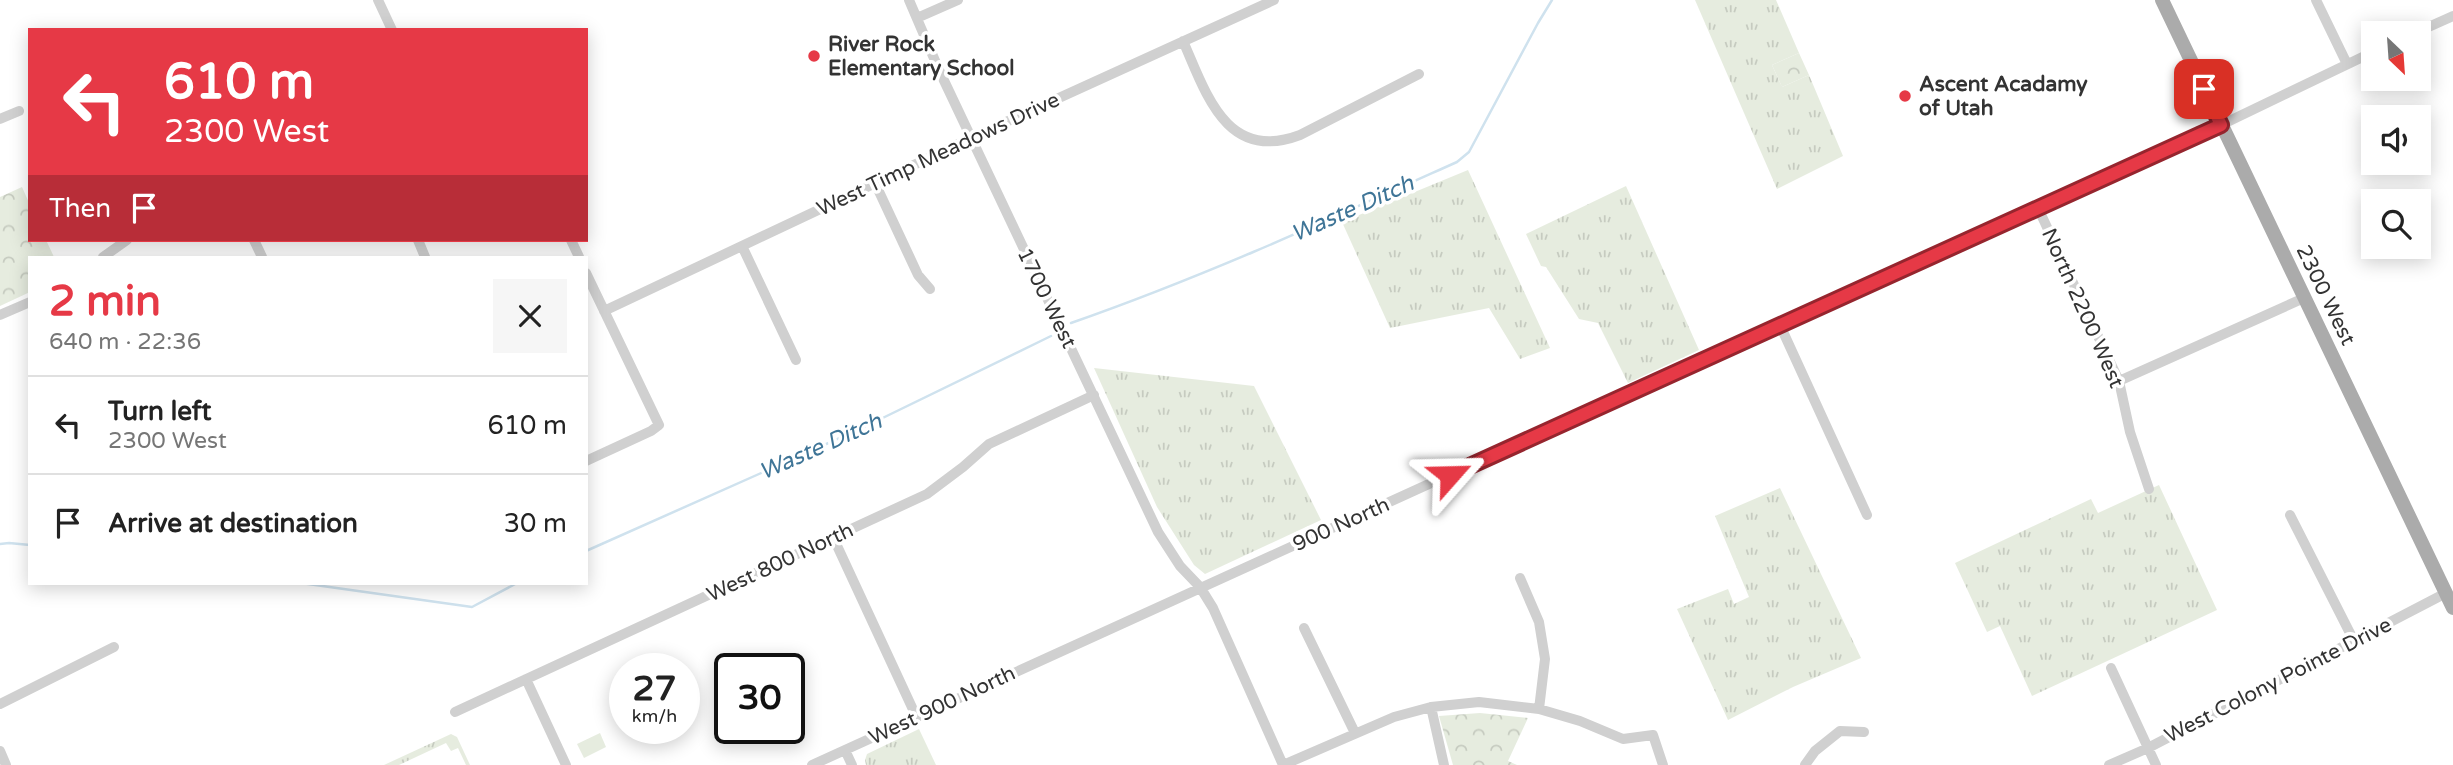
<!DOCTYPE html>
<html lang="en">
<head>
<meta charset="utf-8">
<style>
	:root { --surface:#fff; --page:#f6f6f6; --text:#222; --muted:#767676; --line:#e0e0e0; --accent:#e63946 }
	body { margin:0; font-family:"Varela Round",sans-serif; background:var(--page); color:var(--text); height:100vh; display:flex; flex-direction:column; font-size:26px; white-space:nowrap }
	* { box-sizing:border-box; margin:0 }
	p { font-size:23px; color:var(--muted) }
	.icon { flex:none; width:38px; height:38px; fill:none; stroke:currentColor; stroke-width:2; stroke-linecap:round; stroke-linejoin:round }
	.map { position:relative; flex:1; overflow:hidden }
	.side { position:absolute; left:28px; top:256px; width:560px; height:329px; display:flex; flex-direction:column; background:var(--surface); border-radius:0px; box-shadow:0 4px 18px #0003 }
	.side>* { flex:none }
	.top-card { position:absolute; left:28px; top:28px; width:560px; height:214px; border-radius:0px; box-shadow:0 4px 18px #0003; background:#e63946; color:#fff; overflow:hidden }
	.needle { width:46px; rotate:155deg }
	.controls { position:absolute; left:2361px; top:21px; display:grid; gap:14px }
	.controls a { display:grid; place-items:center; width:70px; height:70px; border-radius:0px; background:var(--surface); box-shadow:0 4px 18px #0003; font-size:35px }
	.speed { position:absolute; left:609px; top:653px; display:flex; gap:14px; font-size:35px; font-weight:700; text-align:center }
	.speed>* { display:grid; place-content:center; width:91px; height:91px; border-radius:50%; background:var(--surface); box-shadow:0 4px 18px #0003; line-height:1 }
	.speed small { font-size:18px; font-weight:400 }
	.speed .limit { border:4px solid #111; border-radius:10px; background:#fff; color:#111 }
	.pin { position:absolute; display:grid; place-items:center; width:60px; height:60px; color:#fff; margin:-30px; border-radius:14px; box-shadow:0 4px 10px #0006 }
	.me { position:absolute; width:77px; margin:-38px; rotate:65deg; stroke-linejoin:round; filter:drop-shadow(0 0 5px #0008) }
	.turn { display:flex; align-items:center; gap:24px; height:147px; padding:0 21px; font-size:32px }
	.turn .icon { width:91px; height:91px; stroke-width:2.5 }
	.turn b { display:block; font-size:49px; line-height:60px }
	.then { display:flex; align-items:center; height:66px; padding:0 21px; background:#0003; gap:14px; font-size:26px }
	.round { display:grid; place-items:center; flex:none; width:74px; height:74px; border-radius:0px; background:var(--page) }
	.headline { display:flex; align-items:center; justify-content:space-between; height:119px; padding:0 21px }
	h1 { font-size:42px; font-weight:800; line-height:52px; color:var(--accent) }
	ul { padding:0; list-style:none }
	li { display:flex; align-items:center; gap:21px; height:98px; padding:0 21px; border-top:2px solid var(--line) }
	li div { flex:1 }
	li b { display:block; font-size:26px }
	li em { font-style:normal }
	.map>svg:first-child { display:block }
	.grass { fill:url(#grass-tufts) }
	.forest { fill:url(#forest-crowns) }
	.pitch { fill:#e6ecdf }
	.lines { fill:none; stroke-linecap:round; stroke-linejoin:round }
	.stream { stroke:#cfe2ee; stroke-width:2.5 }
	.minor { stroke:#d0d0d0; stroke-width:10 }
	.major { stroke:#ababab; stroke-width:14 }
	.route-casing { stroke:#96252e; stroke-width:18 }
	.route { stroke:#e63946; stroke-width:12 }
	.poi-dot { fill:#e63946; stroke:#fff; stroke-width:2.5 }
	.labels { text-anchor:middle; stroke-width:7; stroke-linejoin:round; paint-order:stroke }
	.poi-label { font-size:21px; font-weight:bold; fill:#333; stroke:#fff; text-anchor:start }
	.street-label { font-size:21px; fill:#333; stroke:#fff }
	.water-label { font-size:23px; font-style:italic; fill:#3f7597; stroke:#fff }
</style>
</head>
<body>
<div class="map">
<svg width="2453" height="765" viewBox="0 0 2453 765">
	<defs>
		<pattern id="grass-tufts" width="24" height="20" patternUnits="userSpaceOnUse" patternTransform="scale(1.75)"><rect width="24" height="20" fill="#e6ecdf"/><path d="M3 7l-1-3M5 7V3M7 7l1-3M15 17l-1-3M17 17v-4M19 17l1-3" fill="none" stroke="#c6cbc0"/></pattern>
		<pattern id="forest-crowns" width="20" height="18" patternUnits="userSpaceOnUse" patternTransform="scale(1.75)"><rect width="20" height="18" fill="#e6ecdf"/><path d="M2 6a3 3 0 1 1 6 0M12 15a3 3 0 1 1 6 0" fill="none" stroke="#c6cbc0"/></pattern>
	</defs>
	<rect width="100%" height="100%" fill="#fff"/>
	<path class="grass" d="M 1695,0 L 1776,0 L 1799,53 L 1772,65 L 1782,87 L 1809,75 L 1843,156 L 1777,189 Z
		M 1468,170 L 1550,348 L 1520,359 L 1489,308 L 1390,328 L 1342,222 Z
		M 1626,186 L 1699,350 L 1628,383 L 1598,323 L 1579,319 L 1546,267 L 1541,266 L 1526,234 Z
		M 1094,368 L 1254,386 L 1321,520 L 1205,574 L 1194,565 L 1157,507 Z
		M 2159,485 L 2217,610 L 2032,696 L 2000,626 L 1987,632 L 1955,563 L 2091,499 L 2098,513 Z
		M 1780,488 L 1861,658 L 1793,687 L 1728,720 L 1677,609 L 1728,589 L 1734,604 L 1749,597 L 1715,516 Z
		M 919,729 L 936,765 L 866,765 L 865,760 L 867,754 Z
		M 451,734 L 457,737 L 470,765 L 466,765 L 458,748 L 451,751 L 446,743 L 399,765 L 384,765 Z"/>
	<path class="forest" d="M 1799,53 L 1809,75 L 1782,87 L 1772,65 Z
		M 22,187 L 30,205 L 30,240 L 46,240 L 54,257 L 30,257 L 30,292 L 0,306 L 0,197 Z
		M 1480,713 L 1528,718 L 1508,761 L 1517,765 L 1453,765 L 1439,716 Z"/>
	<path class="pitch" d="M 600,733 L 606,747 L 584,758 L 577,744 Z"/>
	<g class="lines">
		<path class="stream" d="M 1071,323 C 1203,277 1330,219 1457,162 L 1469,152 L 1538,23 L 1552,0
			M 0,544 L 9,543 L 30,545
			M 586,551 L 860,429 L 1051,336
			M 301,583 L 472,607 L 517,583"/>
		<path class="minor" d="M 378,0 L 392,30
			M 909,0 L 939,70 L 1158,532 L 1180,566 L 1200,587 L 1213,608 L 1283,765
			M 2316,0 L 2347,64
			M 917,18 L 958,0
			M 2415,33 L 2453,16
			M 1183,41 C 1206,93 1226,163 1300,135 L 1419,74
			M 0,119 L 19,111
			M 875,183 L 918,275 L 930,289
			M 2038,208 L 2119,381 L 2130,432 L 2149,489
			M 254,240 L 262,257
			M 418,240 L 425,257
			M 571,240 L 579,257
			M 742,246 L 796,360
			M 103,257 L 127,240
			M 586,273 L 659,425 L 651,431 L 586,461
			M 604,311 L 971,138 L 1274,0
			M 0,315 L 30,302
			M 1780,325 L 1867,515
			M 2119,381 L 2304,298
			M 2290,515 L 2354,641
			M 833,537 L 916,716
			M 1520,578 L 1539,622 L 1545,659 L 1539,709
			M 1304,628 L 1355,733
			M 2111,668 L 2156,765
			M 526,679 L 566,765
			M 0,704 L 114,647
			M 1431,707 L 1444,765
			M 455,712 L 927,494 L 963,467 L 989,444 L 1094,395
			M 845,750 L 852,765
			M 0,751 L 6,765
			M 812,765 L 2026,212 L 2221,125 L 2373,52
			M 1283,765 L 1394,717 L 1431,707 L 1479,702 L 1539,709 L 1580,721 L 1623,739 L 1653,735 L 1663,765
			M 1805,765 L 1815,751 L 1840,731 L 1864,732
			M 2109,765 L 2148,748 L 2446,593"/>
		<path class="major" d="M 2162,0 L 2453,608"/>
	</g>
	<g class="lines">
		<defs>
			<path id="route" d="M 1450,475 L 2221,125 L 2204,89"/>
		</defs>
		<use href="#route" class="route-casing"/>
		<use href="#route" class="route"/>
	</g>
	<g class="poi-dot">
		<circle cx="814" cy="56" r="7"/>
		<circle cx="1905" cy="96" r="7"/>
	</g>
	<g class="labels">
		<g class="poi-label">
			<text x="828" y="51">River Rock<tspan x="828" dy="24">Elementary School</tspan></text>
			<text x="1919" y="91">Ascent Acadamy<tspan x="1919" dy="24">of Utah</tspan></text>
		</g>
		<g class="street-label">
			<text transform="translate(938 154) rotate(-25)" y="7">West Timp Meadows Drive</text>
			<text transform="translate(2326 295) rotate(64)" y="7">2300 West</text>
			<text transform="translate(1047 298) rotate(64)" y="7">1700 West</text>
			<text transform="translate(2083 308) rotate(66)" y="7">North 2200 West</text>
			<text transform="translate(1341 524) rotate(-24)" y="7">900 North</text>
			<text transform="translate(780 562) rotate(-25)" y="7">West 800 North</text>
			<text transform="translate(2278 680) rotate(-27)" y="7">West Colony Pointe Drive</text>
			<text transform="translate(942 705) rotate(-25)" y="7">West 900 North</text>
		</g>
		<g class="water-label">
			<text transform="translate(1352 208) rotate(-24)" y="8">Waste Ditch</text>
			<text transform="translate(820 446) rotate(-24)" y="8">Waste Ditch</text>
		</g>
	</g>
</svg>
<div class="controls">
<a><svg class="needle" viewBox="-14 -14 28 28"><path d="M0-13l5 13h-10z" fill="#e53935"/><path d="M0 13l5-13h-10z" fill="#767676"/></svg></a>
<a><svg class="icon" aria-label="sound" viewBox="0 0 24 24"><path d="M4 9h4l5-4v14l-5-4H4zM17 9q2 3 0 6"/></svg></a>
<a><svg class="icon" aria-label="search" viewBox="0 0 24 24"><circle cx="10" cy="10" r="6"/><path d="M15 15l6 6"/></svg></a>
</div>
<div class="speed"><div>27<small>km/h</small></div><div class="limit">30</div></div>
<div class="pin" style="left:2204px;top:89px;background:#d93025"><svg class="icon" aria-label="arrive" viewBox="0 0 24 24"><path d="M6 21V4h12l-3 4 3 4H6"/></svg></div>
<svg class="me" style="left:1450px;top:475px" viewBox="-20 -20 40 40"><path d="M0-17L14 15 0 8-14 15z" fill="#e63946" stroke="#fff" stroke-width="4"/></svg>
<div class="top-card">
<div class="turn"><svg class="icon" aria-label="left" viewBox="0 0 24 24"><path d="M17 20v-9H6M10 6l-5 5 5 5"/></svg><div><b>610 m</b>2300 West</div></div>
<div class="then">Then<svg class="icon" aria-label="arrive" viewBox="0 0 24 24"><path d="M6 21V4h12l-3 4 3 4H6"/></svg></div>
</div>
<section class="side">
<div class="headline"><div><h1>2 min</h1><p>640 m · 22:36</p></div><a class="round"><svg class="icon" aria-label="close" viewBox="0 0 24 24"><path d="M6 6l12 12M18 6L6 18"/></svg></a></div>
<ul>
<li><svg class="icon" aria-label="left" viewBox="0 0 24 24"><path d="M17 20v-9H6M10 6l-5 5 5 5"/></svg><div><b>Turn left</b><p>2300 West</p></div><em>610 m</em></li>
<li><svg class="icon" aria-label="arrive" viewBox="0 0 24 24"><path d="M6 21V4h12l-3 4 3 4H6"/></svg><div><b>Arrive at destination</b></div><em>30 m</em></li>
</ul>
</section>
</div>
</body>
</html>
